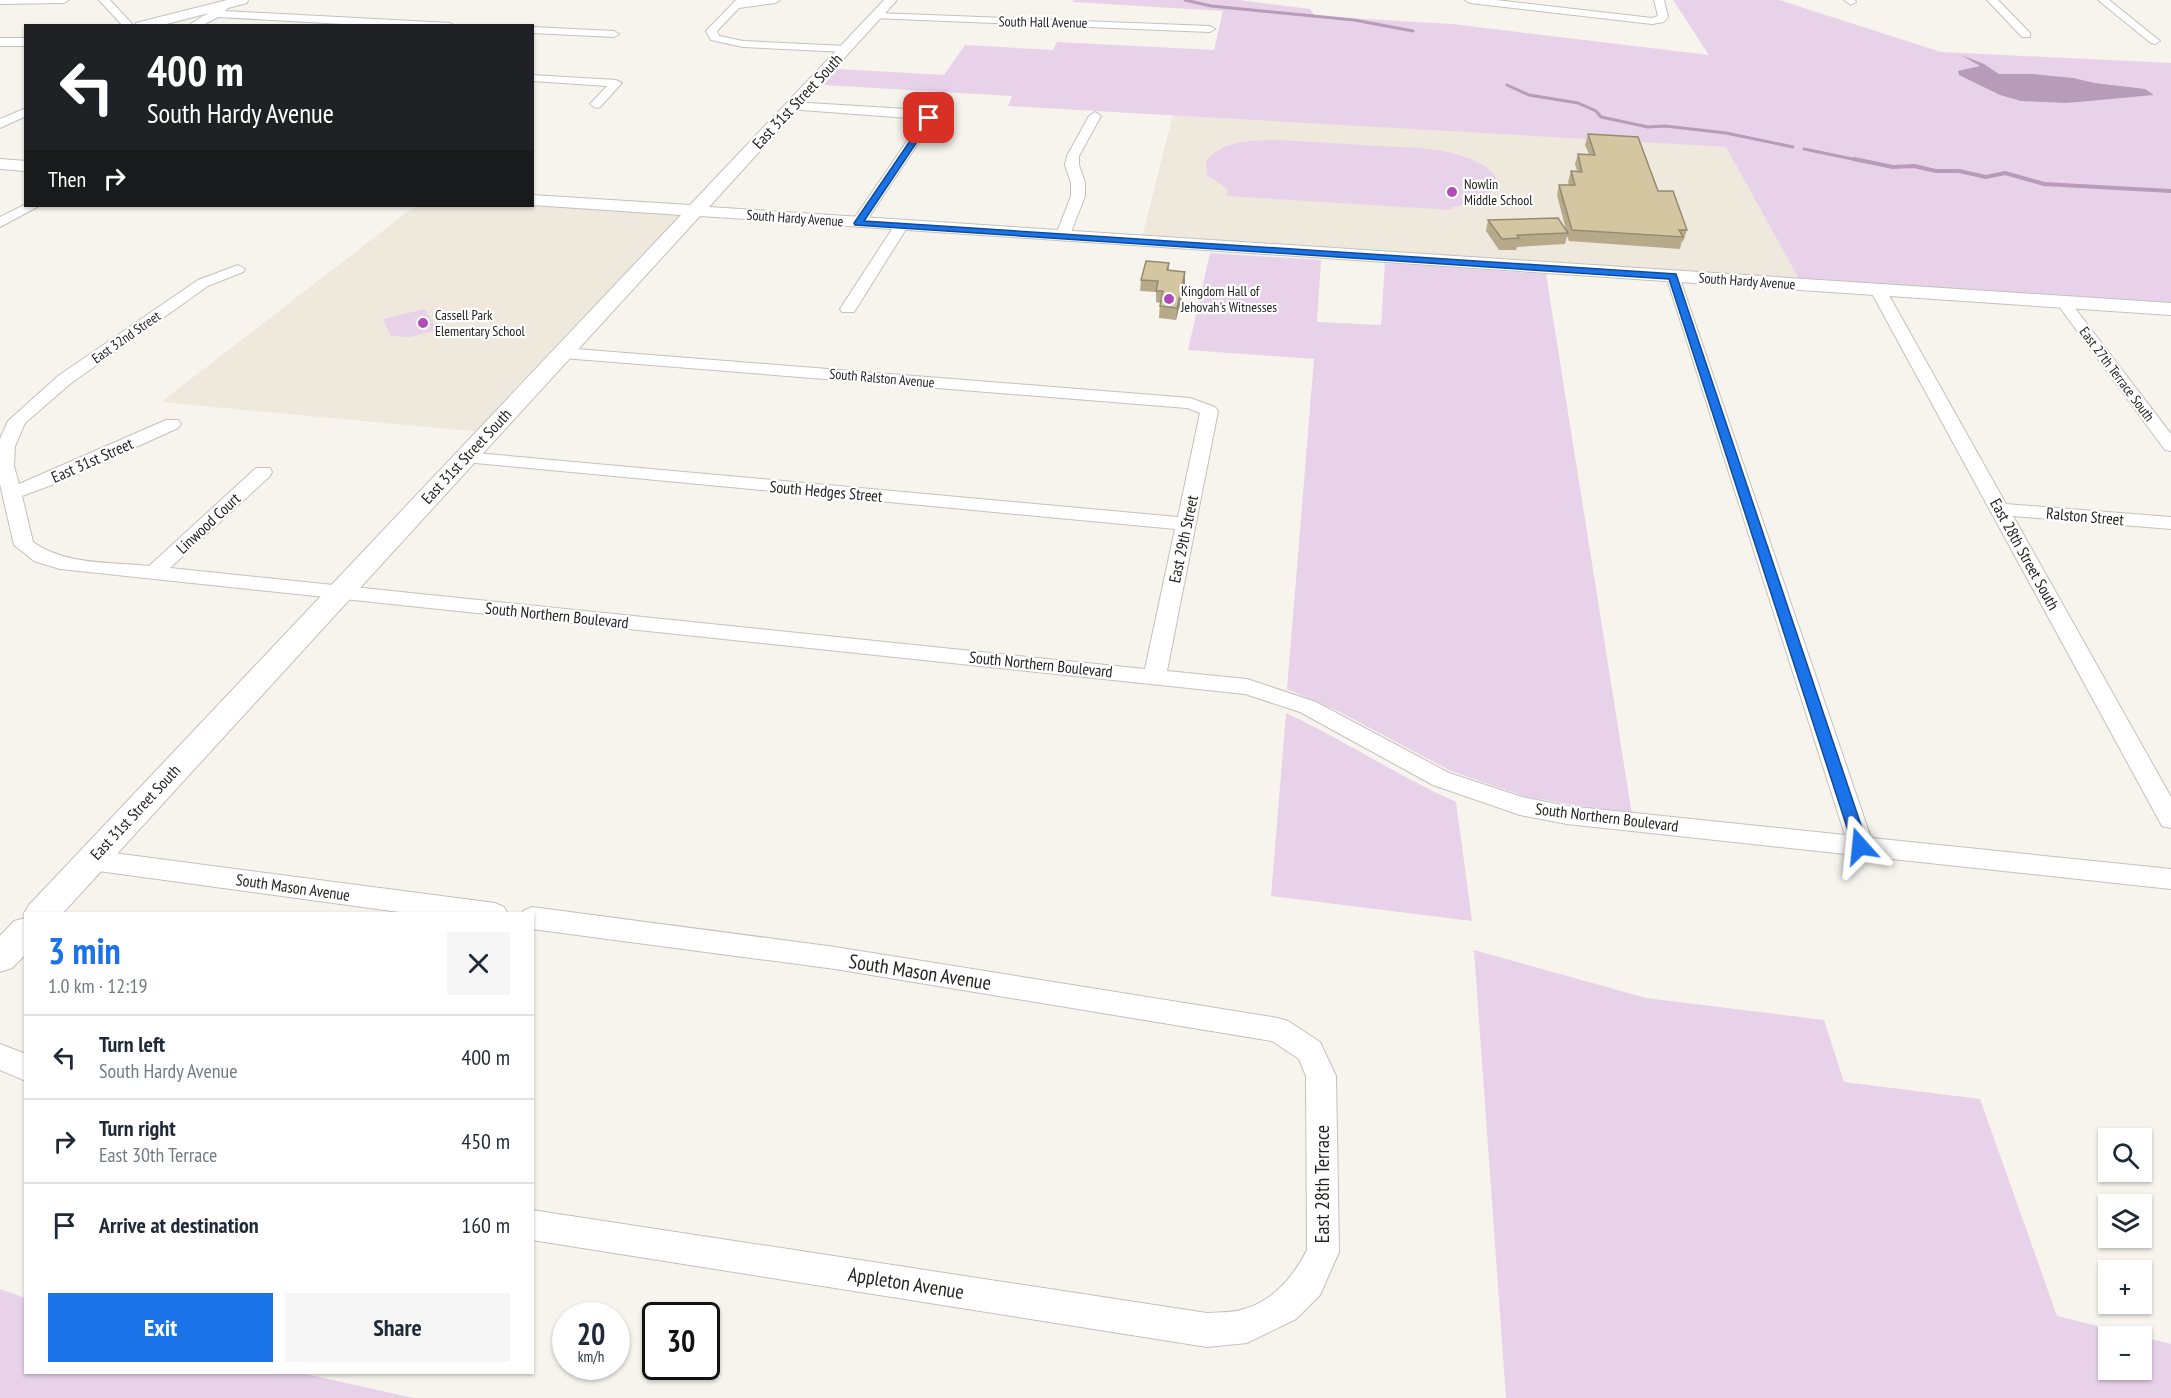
<!DOCTYPE html>
<html lang="en">
<head>
<meta charset="utf-8">
<style>
	:root { --surface:#fff; --page:#f6f6f7; --text:#1f2937; --muted:#747a83; --line:#e0e1e3; --accent:#1a73e8 }
	body { margin:0; font-family:"PT Sans Narrow",sans-serif; background:var(--page); color:var(--text); height:100vh; display:flex; flex-direction:column; font-size:22px; white-space:nowrap }
	* { box-sizing:border-box; margin:0 }
	p { font-size:20px; color:var(--muted) }
	.icon { flex:none; width:33px; height:33px; fill:none; stroke:currentColor; stroke-width:2; stroke-linecap:round; stroke-linejoin:round }
	.map { position:relative; flex:1; overflow:hidden }
	.drawer { position:absolute; left:24px; top:912px; width:510px; height:462px; display:flex; flex-direction:column; background:var(--surface); border-radius:0px; box-shadow:0 2px 4px #0004 }
	.drawer>* { flex:none }
	.banner { position:absolute; left:24px; top:24px; width:510px; height:183px; border-radius:0px; box-shadow:0 2px 4px #0004; background:#202124; color:#fff; overflow:hidden }
	.tools { position:absolute; left:2098px; top:1128px; display:grid; gap:12px }
	.tools a { display:grid; place-items:center; width:54px; height:54px; border-radius:0px; background:var(--surface); box-shadow:0 2px 4px #0004; font-size:30px }
	.speed { position:absolute; left:552px; top:1302px; display:flex; gap:12px; font-size:30px; font-weight:700; text-align:center }
	.speed>* { display:grid; place-content:center; width:78px; height:78px; border-radius:50%; background:var(--surface); box-shadow:0 2px 4px #0004; line-height:1 }
	.speed small { font-size:15px; font-weight:400 }
	.speed .limit { border:3px solid #111; border-radius:9px; background:#fff; color:#111 }
	.pin { position:absolute; display:grid; place-items:center; width:51px; height:51px; color:#fff; margin:-26px; border-radius:12px; box-shadow:0 3px 9px #0006 }
	.me { position:absolute; width:66px; margin:-33px; rotate:342deg; stroke-linejoin:round; filter:drop-shadow(0 0 4px #0008) }
	.turn { display:flex; align-items:center; gap:21px; height:126px; padding:0 24px; font-size:27px }
	.turn .icon { width:78px; height:78px; stroke-width:2.5 }
	.turn b { display:block; font-size:42px; line-height:51px }
	.then { display:flex; align-items:center; height:57px; padding:0 24px; background:#0003; gap:12px; font-size:22px }
	.round { display:grid; place-items:center; flex:none; width:63px; height:63px; border-radius:0px; background:var(--page) }
	.headline { display:flex; align-items:center; justify-content:space-between; height:102px; padding:0 24px }
	h1 { font-size:36px; font-weight:600; line-height:45px; color:var(--accent) }
	.cta { display:flex; gap:12px; margin-top:auto; padding:12px 24px }
	.cta a { flex:1; height:69px; border-radius:0px; background:var(--accent); color:#fff; font-size:24px; font-weight:600; line-height:69px; text-align:center }
	.cta a+a { background:var(--page); color:var(--text) }
	ul { padding:0; list-style:none }
	li { display:flex; align-items:center; gap:18px; height:84px; padding:0 24px; border-top:2px solid var(--line) }
	li div { flex:1 }
	li b { display:block; font-size:22px }
	li em { font-style:normal }
	.map>svg:first-child { display:block }
	.built { fill:#eee9dc }
	.green { fill:#e8d2ea }
	.water { fill:#b79cb9 }
	.lines { fill:none; stroke-linecap:round; stroke-linejoin:round }
	.stream-far1 { stroke:#b79cb9; stroke-width:3 }
	.stream { stroke:#b79cb9; stroke-width:4 }
	.minor-casing { stroke:#c4c1bc; stroke-width:2 }
	.tertiary-casing { stroke:#c4c1bc; stroke-width:2 }
	.minor { fill:#fff; fill-rule:evenodd }
	.tertiary { fill:#fff; fill-rule:evenodd }
	.wall { fill:#b7aa8b }
	.shaded-wall { fill:#958b71 }
	.building { fill:#d5c6a2; stroke:#958b71; stroke-width:1.5 }
	.route { fill:#1a73e8; stroke:#114b97; stroke-width:1.5 }
	.poi-dot { fill:#ad4db5; stroke:#fff; stroke-width:2 }
	.labels { text-anchor:middle; stroke-width:4.5; stroke-linejoin:round; paint-order:stroke }
	.far-street-label { font-size:14px; fill:#242321; stroke:#fff }
	.far-poi-label { font-size:14px; fill:#242321; stroke:#fff; text-anchor:start }
	.street-label { font-size:16px; fill:#242321; stroke:#fff }
	.near-street-label { font-size:20px; fill:#242321; stroke:#fff }
</style>
</head>
<body>
<div class="map">
<svg width="2171" height="1398" viewBox="0 0 2171 1398">
	<rect width="100%" height="100%" fill="#f6f4ed"/>
	<path class="built" d="M 1173,115 L 1726,147 L 1800,281 L 1142,237 Z
		M 533,204 L 670,213 L 681,215 L 682,217 L 481,432 L 161,402 L 415,206 Z"/>
	<path class="green" d="M 1074,0 L 1239,0 L 1310,9 L 1315,16 L 1452,24 L 1709,55 L 1673,0 L 1779,0 L 1941,52 L 2171,63 L 2171,306 L 1800,281 L 1726,147 L 1008,106 L 1012,96 L 823,85 L 837,69 L 944,75 L 965,45 L 1053,50 L 1057,42 L 1214,50 L 1223,11 L 1072,2 Z
		M 1279,140 C 1313,142 1347,144 1380,146 C 1411,148 1442,147 1470,159 C 1522,180 1488,202 1452,207 L 1452,210 L 1227,196 L 1228,189 L 1207,175 L 1206,162 C 1220,140 1256,140 1279,140 Z
		M 1210,253 L 1321,260 L 1317,322 L 1381,325 L 1385,263 L 1546,274 L 1632,815 L 1527,797 L 1451,771 L 1338,711 L 1287,689 L 1314,359 L 1188,350 Z
		M 425,309 L 437,330 L 409,337 L 391,336 L 383,319 Z
		M 1286,713 C 1344,740 1398,776 1456,802 L 1472,921 L 1271,896 Z
		M 1474,950 L 1646,998 L 1824,1020 L 1844,1082 L 1980,1099 L 2057,1316 L 2139,1336 L 2109,1336 L 2109,1370 L 2142,1370 L 2142,1337 L 2171,1344 L 2171,1398 L 1506,1398 Z
		M 0,1289 L 25,1298 L 26,1372 L 301,1373 L 414,1398 L 0,1398 Z"/>
	<path class="water" d="M 1961,55 L 1984,64 L 1999,74 L 2032,74 L 2073,78 L 2095,83 L 2145,89 L 2154,95 L 2067,103 L 2021,101 L 2000,95 L 1959,75 L 1958,71 L 1980,66 Z"/>
	<g class="lines">
		<path class="stream-far1" d="M 1185,0 L 1211,6 L 1354,20 L 1413,31
			M 1507,85 L 1529,95 L 1578,103 L 1596,111 L 1601,117 L 1648,127 L 1665,126 L 1726,133 L 1793,147
			M 1804,149 L 1862,161"/>
		<path class="stream" d="M 1854,159 L 1893,167 L 1914,166 L 1936,171 L 1959,171 L 1986,177 L 2005,173 L 2044,184 L 2171,191"/>
		<defs>
			<path id="minor" d="M 0,0 L 69,0 L 64,3 L 0,4 Z
				M 99,0 L 110,0 L 134,26 L 123,26 Z
				M 736,0 L 780,0 L 775,3 L 739,8 L 717,31 L 719,36 L 743,41 L 846,46 L 851,49 L 846,52 L 743,47 L 711,40 L 706,31 Z
				M 1465,0 L 1496,0 L 1652,18 L 1658,16 L 1654,0 L 1664,0 L 1668,17 L 1664,22 L 1652,24 L 1470,3 Z
				M 1844,0 L 1855,0 L 1856,2 L 1851,5 Z
				M 1987,0 L 1998,0 L 2030,33 L 2030,37 L 2022,37 Z
				M 2098,0 L 2109,0 L 2160,41 L 2155,44 L 2151,43 Z
				M 226,2 L 231,5 L 225,11 L 450,23 L 455,26 L 379,26 L 218,17 L 201,26 L 187,26 Z
				M 877,13 L 1210,26 L 1215,29 L 1210,32 L 873,18 L 872,16 Z
				M 532,27 L 614,31 L 619,34 L 614,37 L 532,33 Z
				M 532,75 L 616,80 L 622,83 L 600,107 L 596,108 L 590,104 L 607,86 L 532,81 Z
				M 792,102 L 923,110 L 935,118 L 863,226 L 858,227 L 851,223 L 922,119 L 788,109 L 786,106 Z
				M 26,108 L 26,116 L 0,128 L 0,119 Z
				M 1095,112 L 1101,116 L 1079,156 L 1079,165 L 1085,183 L 1085,196 L 1070,235 L 1068,238 L 1058,238 L 1056,235 L 1071,196 L 1071,183 L 1065,165 L 1067,156 L 1089,116 Z
				M 26,204 L 39,206 L 0,227 L 0,217 Z
				M 901,222 L 908,226 L 856,309 L 854,312 L 842,312 L 840,309 L 896,223 Z
				M 238,265 L 245,269 L 243,272 L 208,286 L 70,384 L 25,423 L 15,446 L 14,466 L 19,484 L 166,420 L 178,420 L 181,424 L 178,428 L 57,483 L 22,496 L 33,542 C 65,565 110,562 149,566 L 256,468 L 270,468 L 272,472 L 270,476 L 170,568 L 1145,669 L 1175,529 L 465,462 L 459,461 L 456,457 L 459,453 L 465,452 L 1178,517 L 1200,413 L 1187,408 L 563,358 L 555,353 L 563,348 L 1190,398 L 1215,407 L 1218,411 L 1167,671 L 1247,679 L 1316,702 L 1449,773 L 1522,797 L 1567,806 L 1845,835 L 1666,276 L 1673,272 L 1678,273 L 1871,838 L 2171,869 L 2171,889 L 1567,824 L 1520,815 L 1433,785 L 1300,712 L 1245,694 L 60,569 L 34,561 L 14,545 L 0,484 L 0,439 L 8,421 L 58,376 L 198,280 Z
				M 1878,285 L 1886,290 L 2006,504 L 2171,517 L 2171,529 L 2013,516 L 2171,797 L 2171,828 L 2162,826 L 1870,290 Z
				M 2063,297 L 2068,299 L 2171,434 L 2171,451 L 2165,450 L 2058,305 L 2055,302 L 2058,299 Z
				M 91,850 L 495,903 L 504,907 L 508,914 L 414,914 L 91,870 L 82,867 L 78,860 L 82,853 Z
				M 532,907 L 835,947 L 1278,1018 L 1288,1021 L 1320,1042 L 1336,1076 L 1339,1252 L 1320,1295 L 1296,1319 L 1247,1343 L 1207,1347 L 532,1240 L 532,1210 L 1207,1313 C 1219,1312 1233,1313 1244,1309 C 1273,1301 1294,1276 1307,1250 L 1306,1076 L 1299,1059 L 1272,1041 L 835,969 L 532,929 L 532,914 L 521,914 L 523,911 Z
				M 0,1044 L 26,1054 L 26,1081 L 0,1070 Z"/>
			<path id="tertiary" d="M 227,0 L 248,0 L 247,3 L 159,26 L 135,26 L 136,23 Z
				M 884,0 L 897,0 L 709,207 L 2171,303 L 2171,315 L 700,216 L 62,914 L 26,914 L 26,916 L 24,914 L 29,905 L 681,215 L 532,205 L 532,195 L 690,205 Z
				M 0,38 L 26,38 L 26,46 L 0,46 Z
				M 0,159 L 26,161 L 26,171 L 0,169 Z
				M 26,918 L 26,954 L 12,968 L 0,972 L 0,936 L 14,921 Z"/>
		</defs>
		<use href="#minor" class="minor-casing"/>
		<use href="#tertiary" class="tertiary-casing"/>
		<use href="#minor" class="minor"/>
		<use href="#tertiary" class="tertiary"/>
	</g>
	<path class="wall" d="M 1588,134 L 1658,191 L 1687,230 L 1683,242 L 1682,241 L 1680,249 L 1569,241 L 1567,236 L 1565,244 L 1517,247 L 1516,250 L 1499,250 L 1486,231 L 1488,220 L 1566,230 L 1557,195 L 1559,185 L 1569,185 L 1568,182 L 1571,171 L 1577,171 L 1575,164 L 1578,154 L 1589,154 L 1585,145 Z
		M 1169,263 L 1169,270 L 1185,272 L 1185,284 L 1176,320 L 1159,318 L 1160,303 L 1156,302 L 1156,292 L 1140,291 L 1141,280 Z"/>
	<path class="shaded-wall" d="M 1185,272 L 1185,284 L 1176,320 L 1177,308 Z"/>
	<path class="building" d="M 1588,134 L 1638,137 L 1658,191 L 1673,191 L 1687,230 L 1679,230 L 1683,237 L 1572,230 L 1559,185 L 1575,185 L 1571,171 L 1582,172 L 1578,154 L 1595,155 Z
		M 1558,218 L 1568,233 L 1517,235 L 1519,238 L 1502,239 L 1488,220 Z
		M 1146,261 L 1169,263 L 1167,270 L 1185,272 L 1177,308 L 1160,306 L 1163,291 L 1156,291 L 1158,281 L 1141,280 Z"/>
	<path class="route" d="M 927,116 L 933,118 L 864,221 L 1676,274 L 1868,846 L 1866,850 L 1855,850 L 1853,846 L 1669,279 L 855,225 L 854,223 Z"/>
	<g class="poi-dot">
		<circle cx="1452" cy="192" r="6"/>
		<circle cx="1169" cy="299" r="6"/>
		<circle cx="423" cy="323" r="6"/>
	</g>
	<g class="labels">
		<g class="far-street-label">
			<text transform="translate(1043 22) rotate(1)" y="5">South Hall Avenue</text>
			<text transform="translate(795 218) rotate(4)" y="5">South Hardy Avenue</text>
			<text transform="translate(1747 281) rotate(4)" y="5">South Hardy Avenue</text>
			<text transform="translate(126 337) rotate(-35)" y="5">East 32nd Street</text>
			<text transform="translate(2117 374) rotate(53)" y="5">East 27th Terrace South</text>
			<text transform="translate(882 378) rotate(5)" y="5">South Ralston Avenue</text>
		</g>
		<g class="far-poi-label">
			<text x="1464" y="189">Nowlin<tspan x="1464" dy="16">Middle School</tspan></text>
			<text x="1181" y="296">Kingdom Hall of<tspan x="1181" dy="16">Jehovah's Witnesses</tspan></text>
			<text x="435" y="320">Cassell Park<tspan x="435" dy="16">Elementary School</tspan></text>
		</g>
		<g class="street-label">
			<text transform="translate(797 101) rotate(-47)" y="6">East 31st Street South</text>
			<text transform="translate(466 456) rotate(-47)" y="6">East 31st Street South</text>
			<text transform="translate(92 460) rotate(-24)" y="6">East 31st Street</text>
			<text transform="translate(826 491) rotate(5)" y="6">South Hedges Street</text>
			<text transform="translate(2085 516) rotate(5)" y="6">Ralston Street</text>
			<text transform="translate(208 523) rotate(-43)" y="6">Linwood Court</text>
			<text transform="translate(1183 539) rotate(-78)" y="6">East 29th Street</text>
			<text transform="translate(2025 554) rotate(61)" y="6">East 28th Street South</text>
			<text transform="translate(557 615) rotate(6)" y="6">South Northern Boulevard</text>
			<text transform="translate(1041 664) rotate(6)" y="6">South Northern Boulevard</text>
			<text transform="translate(135 812) rotate(-47)" y="6">East 31st Street South</text>
			<text transform="translate(1607 817) rotate(7)" y="6">South Northern Boulevard</text>
			<text transform="translate(293 887) rotate(8)" y="6">South Mason Avenue</text>
		</g>
		<g class="near-street-label">
			<text transform="translate(920 972) rotate(9)" y="7">South Mason Avenue</text>
			<text transform="translate(1322 1184) rotate(-90)" y="7">East 28th Terrace</text>
			<text transform="translate(906 1283) rotate(9)" y="7">Appleton Avenue</text>
		</g>
	</g>
</svg>
<div class="tools">
<a><svg class="icon" aria-label="search" viewBox="0 0 24 24"><circle cx="10" cy="10" r="6"/><path d="M15 15l6 6"/></svg></a>
<a><svg class="icon" aria-label="layers" viewBox="0 0 24 24"><path d="M12 4l9 5-9 5-9-5zM3 14l9 5 9-5"/></svg></a>
<a>+</a>
<a>−</a>
</div>
<div class="speed"><div>20<small>km/h</small></div><div class="limit">30</div></div>
<div class="pin" style="left:929px;top:118px;background:#d93025"><svg class="icon" aria-label="arrive" viewBox="0 0 24 24"><path d="M6 21V4h12l-3 4 3 4H6"/></svg></div>
<svg class="me" style="left:1860px;top:846px" viewBox="-20 -20 40 40"><path d="M0-17L14 15 0 8-14 15z" fill="#1a73e8" stroke="#fff" stroke-width="4"/></svg>
<div class="banner">
<div class="turn"><svg class="icon" aria-label="left" viewBox="0 0 24 24"><path d="M17 20v-9H6M10 6l-5 5 5 5"/></svg><div><b>400 m</b>South Hardy Avenue</div></div>
<div class="then">Then<svg class="icon" aria-label="right" viewBox="0 0 24 24"><path d="M7 20v-9h11M14 6l5 5-5 5"/></svg></div>
</div>
<section class="drawer">
<div class="headline"><div><h1>3 min</h1><p>1.0 km · 12:19</p></div><a class="round"><svg class="icon" aria-label="close" viewBox="0 0 24 24"><path d="M6 6l12 12M18 6L6 18"/></svg></a></div>
<ul>
<li><svg class="icon" aria-label="left" viewBox="0 0 24 24"><path d="M17 20v-9H6M10 6l-5 5 5 5"/></svg><div><b>Turn left</b><p>South Hardy Avenue</p></div><em>400 m</em></li>
<li><svg class="icon" aria-label="right" viewBox="0 0 24 24"><path d="M7 20v-9h11M14 6l5 5-5 5"/></svg><div><b>Turn right</b><p>East 30th Terrace</p></div><em>450 m</em></li>
<li><svg class="icon" aria-label="arrive" viewBox="0 0 24 24"><path d="M6 21V4h12l-3 4 3 4H6"/></svg><div><b>Arrive at destination</b></div><em>160 m</em></li>
</ul>
<div class="cta"><a>Exit</a><a>Share</a></div>
</section>
</div>
</body>
</html>
